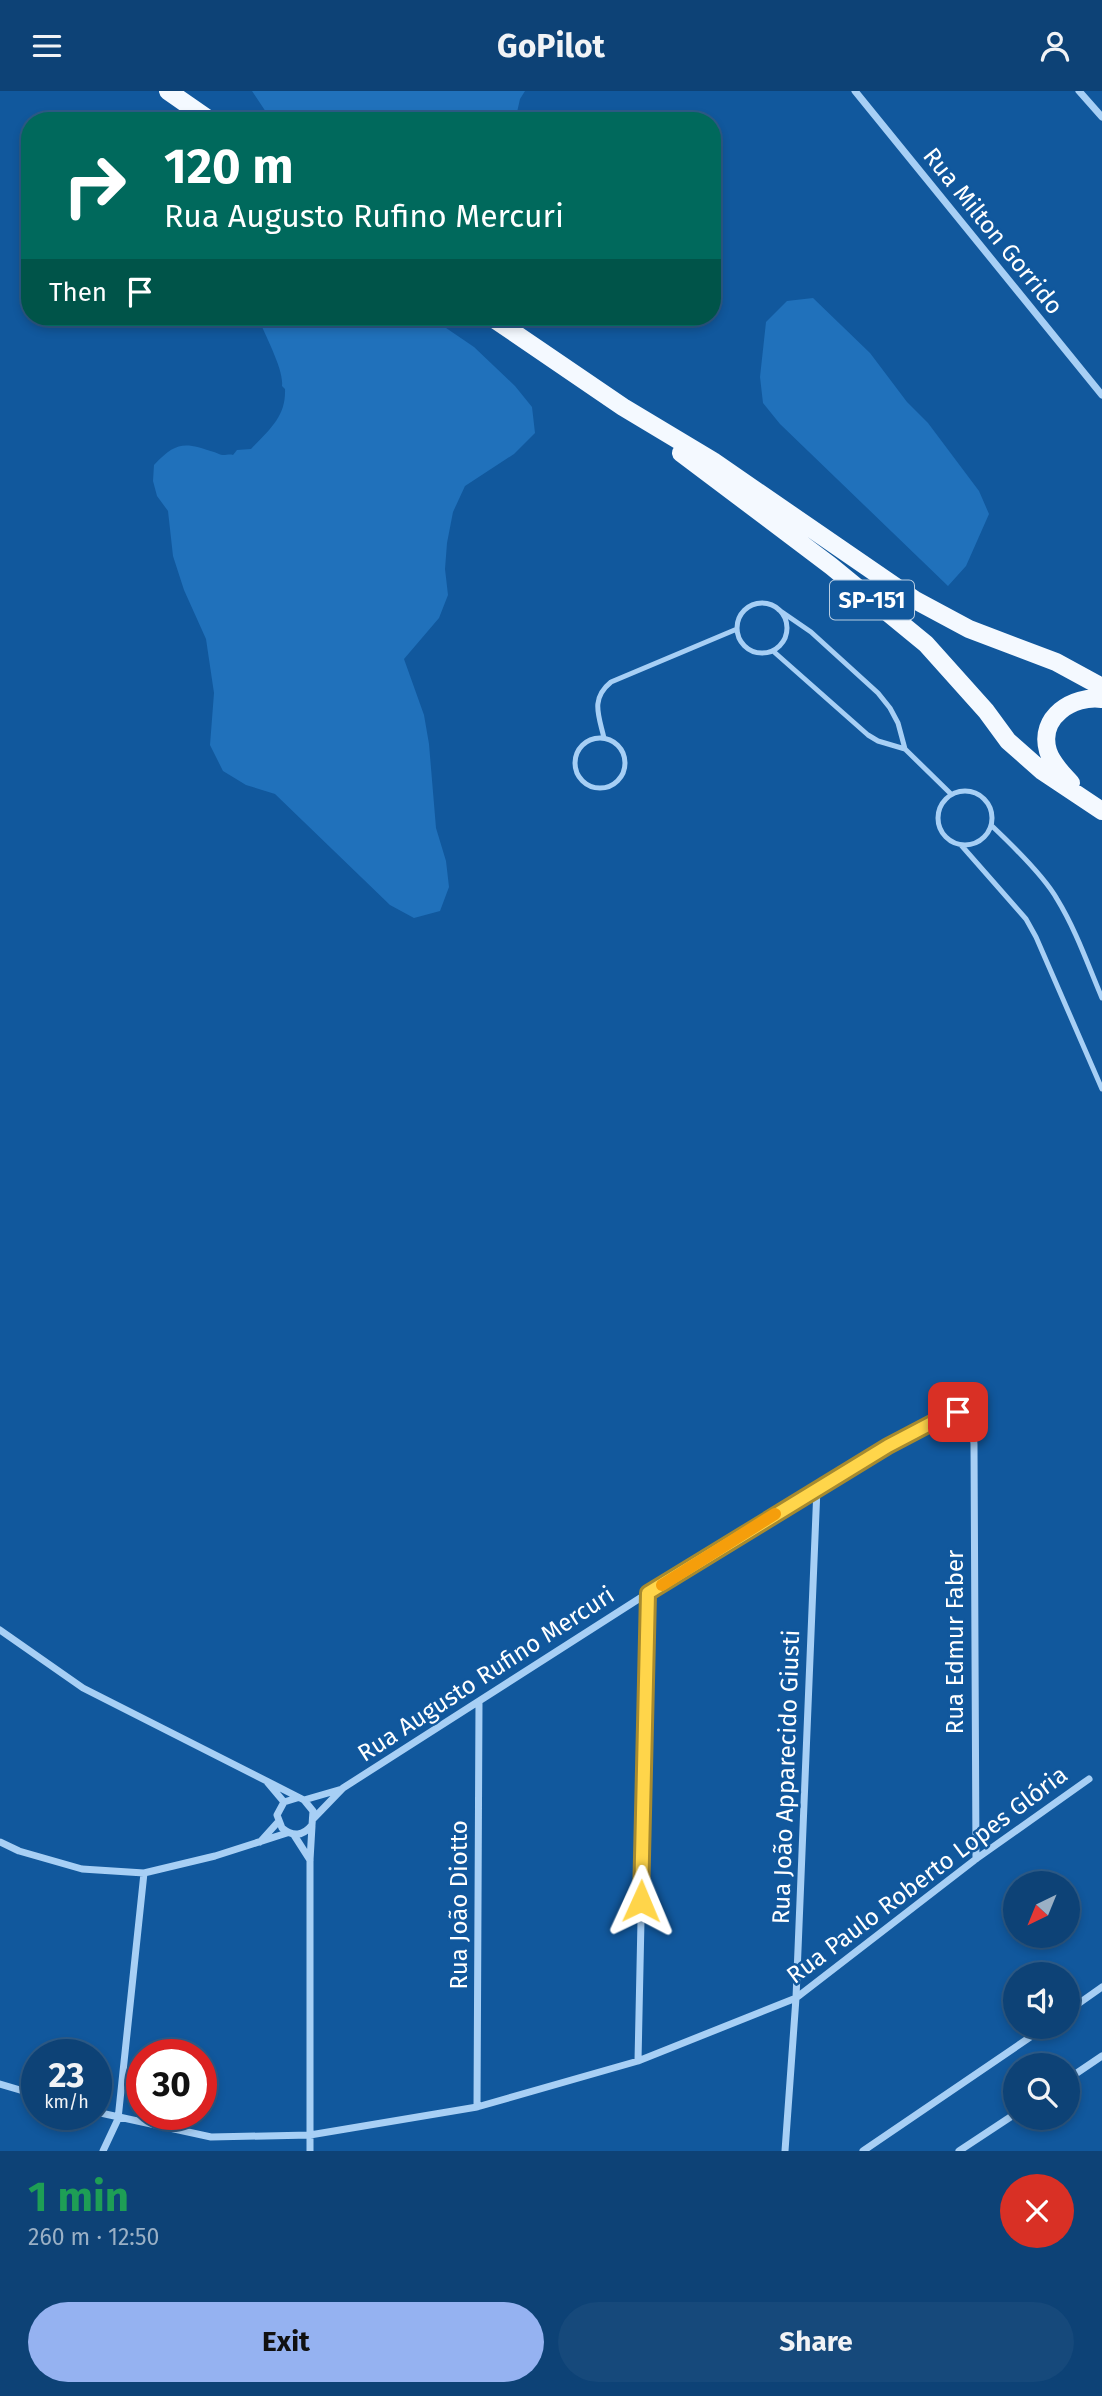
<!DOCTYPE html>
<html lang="en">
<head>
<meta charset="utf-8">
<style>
	:root { --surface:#0d4276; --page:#16497b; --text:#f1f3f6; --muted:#9ab0c5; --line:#2d5b88; --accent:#95b2f1 }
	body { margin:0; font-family:"Fira Sans",sans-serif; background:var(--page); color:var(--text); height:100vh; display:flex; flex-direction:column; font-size:26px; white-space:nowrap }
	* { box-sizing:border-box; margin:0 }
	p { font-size:23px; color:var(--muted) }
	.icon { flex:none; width:38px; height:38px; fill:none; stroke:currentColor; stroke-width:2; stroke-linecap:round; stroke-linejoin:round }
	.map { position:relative; height:2060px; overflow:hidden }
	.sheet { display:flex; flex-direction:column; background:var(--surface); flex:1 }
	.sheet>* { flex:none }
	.top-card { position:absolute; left:21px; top:21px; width:700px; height:214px; border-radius:28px; box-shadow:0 4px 10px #0003,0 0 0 2px var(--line); background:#00695c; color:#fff; overflow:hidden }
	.needle { width:46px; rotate:223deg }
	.fabs { position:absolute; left:1003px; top:1780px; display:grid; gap:14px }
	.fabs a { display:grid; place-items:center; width:77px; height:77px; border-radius:50%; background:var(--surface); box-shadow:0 4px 10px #0003,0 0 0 2px var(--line); font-size:35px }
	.speed { position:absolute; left:21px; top:1948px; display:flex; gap:14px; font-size:35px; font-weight:700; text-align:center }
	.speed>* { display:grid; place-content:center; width:91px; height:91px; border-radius:50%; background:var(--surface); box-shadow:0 4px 10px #0003,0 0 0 2px var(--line); line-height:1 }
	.speed small { font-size:18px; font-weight:400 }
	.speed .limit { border:10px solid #d22; background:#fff; color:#111 }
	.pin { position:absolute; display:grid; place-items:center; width:60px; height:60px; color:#fff; margin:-30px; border-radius:14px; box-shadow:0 4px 10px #0006 }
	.me { position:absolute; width:77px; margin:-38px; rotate:1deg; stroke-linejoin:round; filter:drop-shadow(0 0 5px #0008) }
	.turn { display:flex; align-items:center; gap:24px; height:147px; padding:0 28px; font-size:32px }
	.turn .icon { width:91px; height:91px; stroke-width:2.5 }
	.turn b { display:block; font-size:49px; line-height:60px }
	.then { display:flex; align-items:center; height:66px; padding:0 28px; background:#0003; gap:14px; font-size:26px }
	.round { display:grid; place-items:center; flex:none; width:74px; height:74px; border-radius:37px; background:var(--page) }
	.headline { display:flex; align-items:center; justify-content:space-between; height:119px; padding:0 28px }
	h1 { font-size:42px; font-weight:700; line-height:52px; color:#1e9e55 }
	.cta { display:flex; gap:14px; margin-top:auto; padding:14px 28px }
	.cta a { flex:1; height:80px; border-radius:42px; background:var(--accent); color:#111; font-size:28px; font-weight:700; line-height:80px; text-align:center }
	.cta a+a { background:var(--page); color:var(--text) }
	header { display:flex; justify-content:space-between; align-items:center; height:91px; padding:0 28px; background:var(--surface); font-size:32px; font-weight:700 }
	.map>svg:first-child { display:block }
	.green { fill:#2071bb }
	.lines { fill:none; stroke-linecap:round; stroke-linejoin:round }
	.lane { stroke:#a7cff5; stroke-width:5 }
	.street { stroke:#a7cff5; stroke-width:7 }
	.primary { stroke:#f4f9ff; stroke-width:18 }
	.route-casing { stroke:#a68a30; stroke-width:18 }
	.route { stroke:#ffd54a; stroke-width:12 }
	.slow { stroke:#f59e0b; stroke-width:12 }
	.labels { text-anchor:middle; stroke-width:5; stroke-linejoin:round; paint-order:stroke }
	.shield { fill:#11589d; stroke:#b8cde2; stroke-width:2 }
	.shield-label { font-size:23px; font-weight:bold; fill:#fff }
	.street-label { font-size:24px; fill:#fff; stroke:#11589d }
</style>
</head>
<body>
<header><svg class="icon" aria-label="menu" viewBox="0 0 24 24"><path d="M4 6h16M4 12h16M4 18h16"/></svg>GoPilot<svg class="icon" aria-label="person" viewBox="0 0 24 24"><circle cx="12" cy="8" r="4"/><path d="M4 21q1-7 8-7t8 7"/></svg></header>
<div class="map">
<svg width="1102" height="2060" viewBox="0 0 1102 2060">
	<rect width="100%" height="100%" fill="#11589d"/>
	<path class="green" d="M 252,0 L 525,0 L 520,8 L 515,30 L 272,30 Z
		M 813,207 L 870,262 L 907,311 L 928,332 L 979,400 L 989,423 L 966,475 L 948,495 L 780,333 L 763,312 L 760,286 L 766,231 L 787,210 Z
		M 258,226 L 430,226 L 474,256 L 515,295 L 532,316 L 535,342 L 514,363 L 465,395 L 453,421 L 447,452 L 445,478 L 448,504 L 439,527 L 404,568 L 424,624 L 429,653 L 436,737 L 446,770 L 449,796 L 440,820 L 414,827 L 390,814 L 275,703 L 246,694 L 223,680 L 210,654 L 214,602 L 206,548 L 184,499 L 173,465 L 168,420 L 157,405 L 153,390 L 154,374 C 177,349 186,352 214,361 C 218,362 220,364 223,364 C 227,364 230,363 233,364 L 237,359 L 251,358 C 271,337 286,325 285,298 L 282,295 C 284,278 265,245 258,226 Z"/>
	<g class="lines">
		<path class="lane" d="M737 537a25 25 0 1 1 50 0a25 25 0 1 1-50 0Z
			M 779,519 L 811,541 L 878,602 L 890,617 L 898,632 L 905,658 L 951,703
			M 773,560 L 868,644 L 878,650 L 905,658
			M 604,647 C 599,625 590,608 611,591 L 737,538
			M575 672a25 25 0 1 1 50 0a25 25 0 1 1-50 0Z
			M938 727a27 27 0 1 1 54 0a27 27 0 1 1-54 0Z
			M 992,735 C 1011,753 1044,785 1057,808 C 1076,839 1088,874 1102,907
			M 961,754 L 1026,828 L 1036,846 L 1102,998"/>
		<path class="street" d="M 855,0 L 1102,304
			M 1079,0 L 1102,26
			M 0,1539 L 83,1597 L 304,1709 L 313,1720 L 312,1734 C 303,1745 293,1746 282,1737 L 277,1724 L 284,1711 L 297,1707
			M 268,1692 L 284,1711
			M 304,1709 L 342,1698
			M 314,1727 L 343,1697 L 648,1502 L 888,1355 L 947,1324 L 958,1321 L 967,1325 L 972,1333 L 974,1353 L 976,1768
			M 294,1744 L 310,1769
			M 0,1751 L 19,1760 L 82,1778 L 144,1782 L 215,1765 L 287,1742
			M 260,1751 L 278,1731
			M 1068,1920 L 1102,1896
			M 638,1970 L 648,1502
			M 1068,1988 L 1102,1965
			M 0,1993 L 37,2004
			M 477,2016 L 479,1612
			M 96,2021 L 211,2046 L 310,2044 L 477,2016 L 638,1970 L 796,1907 L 976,1768 L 1089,1688
			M 103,2060 L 118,2028 L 144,1782
			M 310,2060 L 310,1769 L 312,1735
			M 785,2060 L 796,1907 L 817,1397
			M 863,2060 L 1045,1936
			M 959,2060 L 1015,2023"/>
		<path class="primary" d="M 168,0 L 211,30
			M 491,226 L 623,316 L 713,370 L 915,509 L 969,538 L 1056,571 L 1102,596
			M 681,362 L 831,475 L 926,553 L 986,620 L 1008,650 L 1042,680 L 1102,720
			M 1071,692 C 1063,683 1052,673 1048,660 C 1038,626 1073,604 1102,608"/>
	</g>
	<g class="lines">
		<defs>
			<path id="route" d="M 641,1810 L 648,1502 L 888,1355 L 947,1324 L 958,1321"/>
		</defs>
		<use href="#route" class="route-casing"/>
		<use href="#route" class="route"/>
		<path class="slow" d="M 662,1494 L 775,1423"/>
	</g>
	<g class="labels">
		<rect class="shield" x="830" y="489.5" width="84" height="39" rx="5"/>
		<g class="shield-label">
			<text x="872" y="517">SP-151</text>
		</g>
		<g class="street-label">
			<text transform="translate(993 140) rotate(51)" y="8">Rua Milton Gorrido</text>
			<text transform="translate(955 1551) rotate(-90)" y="8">Rua Edmur Faber</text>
			<text transform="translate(486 1583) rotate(-33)" y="8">Rua Augusto Rufino Mercuri</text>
			<text transform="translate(786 1686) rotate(-88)" y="8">Rua João Apparecido Giusti</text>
			<text transform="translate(927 1784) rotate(-37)" y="8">Rua Paulo Roberto Lopes Glória</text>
			<text transform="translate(459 1814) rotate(-90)" y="8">Rua João Diotto</text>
		</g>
	</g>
</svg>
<div class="fabs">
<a><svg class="needle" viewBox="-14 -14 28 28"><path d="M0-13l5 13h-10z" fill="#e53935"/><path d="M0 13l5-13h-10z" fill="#9ab0c5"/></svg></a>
<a><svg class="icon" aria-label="sound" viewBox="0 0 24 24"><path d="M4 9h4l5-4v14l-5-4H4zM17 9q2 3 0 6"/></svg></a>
<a><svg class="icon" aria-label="search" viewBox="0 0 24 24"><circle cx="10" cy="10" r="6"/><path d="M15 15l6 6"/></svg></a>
</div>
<div class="speed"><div>23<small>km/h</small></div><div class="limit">30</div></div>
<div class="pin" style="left:958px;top:1321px;background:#d93025"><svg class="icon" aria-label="arrive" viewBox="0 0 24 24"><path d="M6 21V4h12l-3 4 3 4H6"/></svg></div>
<svg class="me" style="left:641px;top:1810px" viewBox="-20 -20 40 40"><path d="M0-17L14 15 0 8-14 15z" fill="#ffd54a" stroke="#fff" stroke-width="4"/></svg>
<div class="top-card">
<div class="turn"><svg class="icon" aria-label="right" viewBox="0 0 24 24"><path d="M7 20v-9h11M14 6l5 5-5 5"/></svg><div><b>120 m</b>Rua Augusto Rufino Mercuri</div></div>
<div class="then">Then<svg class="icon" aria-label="arrive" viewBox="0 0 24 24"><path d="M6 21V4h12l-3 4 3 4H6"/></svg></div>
</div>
</div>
<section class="sheet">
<div class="headline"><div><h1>1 min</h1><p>260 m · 12:50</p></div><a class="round" style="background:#d93025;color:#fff"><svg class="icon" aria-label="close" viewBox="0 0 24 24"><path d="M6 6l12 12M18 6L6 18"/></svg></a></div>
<div class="cta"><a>Exit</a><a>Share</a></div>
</section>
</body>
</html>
